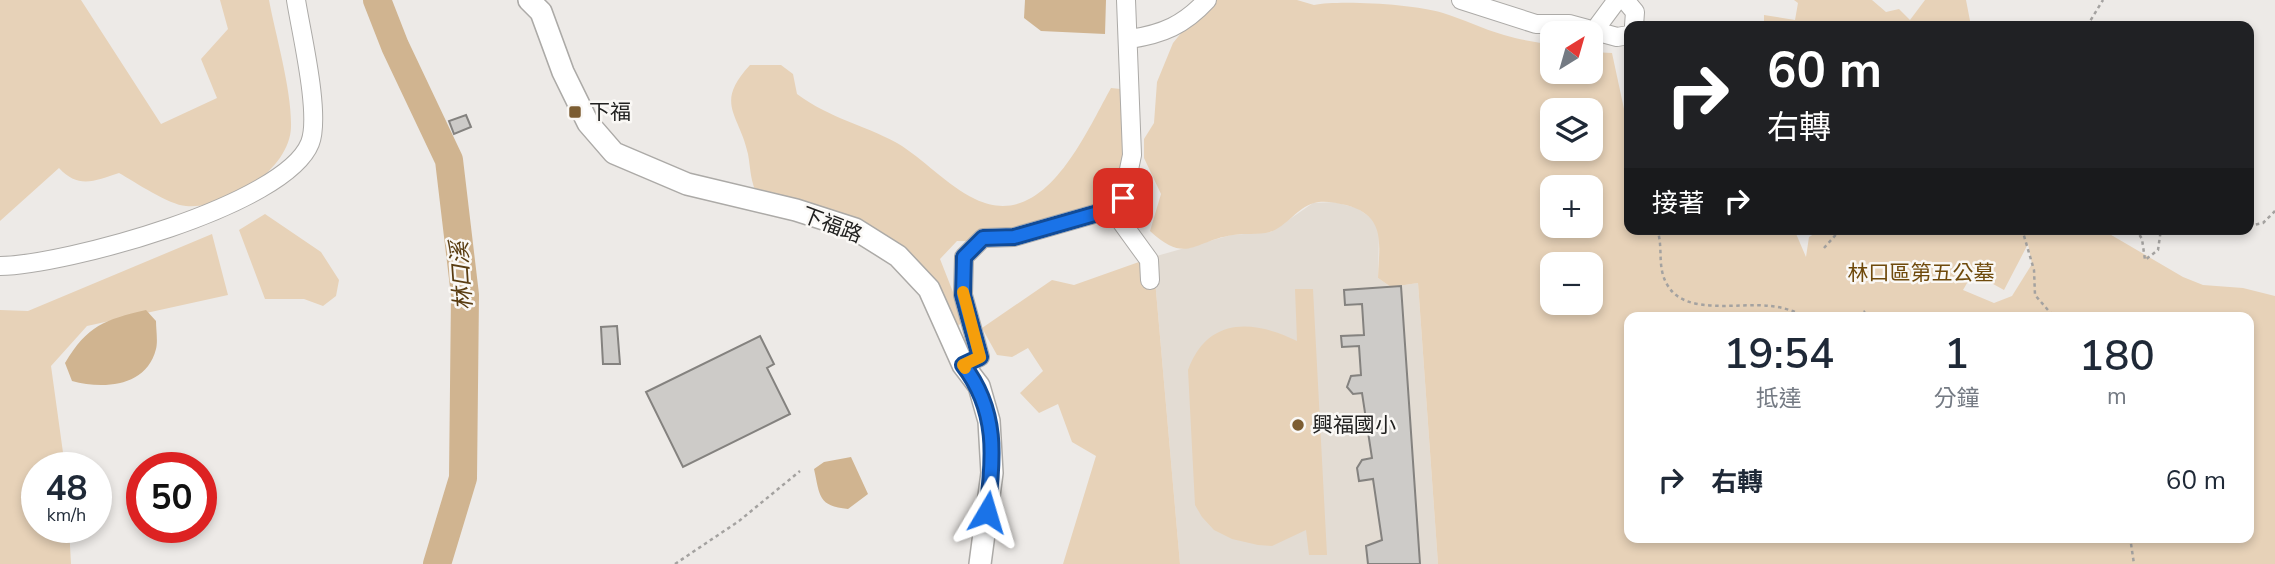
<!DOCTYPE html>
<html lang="zh-TW">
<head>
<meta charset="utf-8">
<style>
	:root { --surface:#fff; --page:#f2f2f3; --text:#1f2937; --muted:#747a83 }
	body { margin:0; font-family:"Nunito Sans","Noto Sans TC",sans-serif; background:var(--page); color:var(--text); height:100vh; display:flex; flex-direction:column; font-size:26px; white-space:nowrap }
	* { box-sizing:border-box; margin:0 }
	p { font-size:23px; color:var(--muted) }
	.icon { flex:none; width:38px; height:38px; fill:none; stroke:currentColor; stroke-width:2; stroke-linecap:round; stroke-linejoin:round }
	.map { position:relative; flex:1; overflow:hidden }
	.side { position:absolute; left:1624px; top:312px; width:630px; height:231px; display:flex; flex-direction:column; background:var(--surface); border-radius:14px; box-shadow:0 4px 10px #0003 }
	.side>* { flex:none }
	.hud { position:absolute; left:1624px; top:21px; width:630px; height:214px; border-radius:14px; box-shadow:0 4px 10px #0003; background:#202124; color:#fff; overflow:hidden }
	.needle { width:46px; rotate:37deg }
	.buttons { position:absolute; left:1540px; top:21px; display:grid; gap:14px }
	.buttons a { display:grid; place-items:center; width:63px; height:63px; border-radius:14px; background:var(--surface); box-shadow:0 4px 10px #0003; font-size:35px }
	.speed { position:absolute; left:21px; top:452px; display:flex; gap:14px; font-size:35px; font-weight:700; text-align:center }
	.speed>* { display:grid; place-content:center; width:91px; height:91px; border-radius:50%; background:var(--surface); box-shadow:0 4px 10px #0003; line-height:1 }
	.speed small { font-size:18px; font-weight:400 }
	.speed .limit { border:10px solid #d22; background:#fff; color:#111 }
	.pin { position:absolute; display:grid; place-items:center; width:60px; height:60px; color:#fff; margin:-30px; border-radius:14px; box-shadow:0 4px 10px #0006 }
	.me { position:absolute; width:77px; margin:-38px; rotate:7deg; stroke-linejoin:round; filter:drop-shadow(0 0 5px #0008) }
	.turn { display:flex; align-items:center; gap:24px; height:147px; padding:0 28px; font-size:32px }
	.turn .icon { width:91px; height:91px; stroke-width:2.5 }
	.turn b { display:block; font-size:49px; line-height:60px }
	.then { display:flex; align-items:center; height:66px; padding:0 28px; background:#0003; gap:14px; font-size:26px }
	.eta { display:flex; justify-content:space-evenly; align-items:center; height:119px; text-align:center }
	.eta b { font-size:42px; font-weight:600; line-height:49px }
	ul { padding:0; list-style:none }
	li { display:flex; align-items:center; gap:21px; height:98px; padding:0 28px }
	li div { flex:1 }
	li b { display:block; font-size:26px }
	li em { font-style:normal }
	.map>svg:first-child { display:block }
	.built { fill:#e3dcd3 }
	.green { fill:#e7d2b8; fill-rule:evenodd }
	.water { fill:#d0b490 }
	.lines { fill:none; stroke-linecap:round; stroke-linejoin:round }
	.river { stroke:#d0b490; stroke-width:28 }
	.building { fill:#cdcbc8; stroke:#84827f; stroke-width:2 }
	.minor-casing { stroke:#acaaa7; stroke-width:20 }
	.major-casing { stroke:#acaaa7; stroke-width:24 }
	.path { stroke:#a4a2a0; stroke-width:2.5; stroke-dasharray:3.5 3.5; stroke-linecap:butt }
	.minor { stroke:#fff; stroke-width:18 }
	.major { stroke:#fff; stroke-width:21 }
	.route-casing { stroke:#114b97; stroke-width:18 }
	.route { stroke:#1a73e8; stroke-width:12 }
	.slow { stroke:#f59e0b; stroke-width:12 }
	.poi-dot { fill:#7c5d32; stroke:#faf8f5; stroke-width:2.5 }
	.labels { text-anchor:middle; stroke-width:5; stroke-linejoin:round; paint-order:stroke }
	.poi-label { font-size:21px; fill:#212120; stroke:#faf8f5; text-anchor:start }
	.street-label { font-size:21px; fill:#212120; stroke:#faf8f5 }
	.park-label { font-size:21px; fill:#6f4a0c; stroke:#faf8f5 }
	.water-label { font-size:23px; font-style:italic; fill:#593c11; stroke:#faf8f5 }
</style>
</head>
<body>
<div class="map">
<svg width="2275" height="564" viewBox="0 0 2275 564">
	<rect width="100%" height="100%" fill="#edeae7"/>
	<path class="built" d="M 1334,202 L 1357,208 L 1374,220 L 1379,233 L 1378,278 L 1391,287 L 1418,283 L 1438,564 L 1180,564 L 1153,257 L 1231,235 L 1271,232 L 1313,203 Z"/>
	<path class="green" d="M 0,0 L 81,0 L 161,124 L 217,98 L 201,59 L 228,29 L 220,0 L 269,0 C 276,37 292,91 291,127 C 290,170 226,210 186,206 C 169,205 135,182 119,173 C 95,181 78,189 59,168 L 0,221 Z
		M 1208,0 L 1297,0 L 1314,5 C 1339,0 1414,4 1443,13 C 1463,19 1483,29 1504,35 C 1520,40 1536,42 1552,45 L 1552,72 L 1591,72 L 1591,52 L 1612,53 L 1624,109 L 1629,114 L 1629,229 L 1794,229 L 1806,257 L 1809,237 L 1822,229 L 2101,229 L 2183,277 L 2203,285 L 2243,288 L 2275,296 L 2275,564 L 1438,564 L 1418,283 L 1391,287 L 1378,278 C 1379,244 1387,216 1346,205 C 1336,203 1324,200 1314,203 C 1298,207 1286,227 1270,232 C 1258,235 1244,233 1233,235 C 1193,241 1187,265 1150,231 L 1161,194 L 1144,158 L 1144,139 L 1154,123 L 1157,82 L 1173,43 ZM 1552,110 L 1591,110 L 1591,149 L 1552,149 ZM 1552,187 L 1591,187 L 1591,226 L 1552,226 ZM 2028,244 L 2032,264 L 2012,296 L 1994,303 L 1963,290 L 1973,273 L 2004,290 ZM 1552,264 L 1591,264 L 1591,303 L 1552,303 ZM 1629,317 L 2249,317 L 2249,537 L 1629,537 Z
		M 1794,0 L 1872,0 L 1886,12 L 1899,9 L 1910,20 L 1925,0 L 1966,0 L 1971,26 L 1764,26 L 1764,15 L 1795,20 L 1798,3 Z
		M 750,65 L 781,65 L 793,74 L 797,94 C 831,119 862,124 897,143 C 924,159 946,185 975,199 C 1044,233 1085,134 1111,88 L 1130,90 L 1128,194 L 1012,242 L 957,241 L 940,259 L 964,320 L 956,328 L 913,263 L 758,196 C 750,181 751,171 748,154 C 739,113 714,104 750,65 Z
		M 265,214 L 321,252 L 339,280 L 336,296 L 323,306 L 304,299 L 265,299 L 239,230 Z
		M 212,234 L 228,295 L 87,326 L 51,366 L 65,467 L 37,467 L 37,527 L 69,527 L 71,564 L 0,564 L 0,310 L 28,311 Z
		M 1153,257 L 1180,564 L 1063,564 L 1096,456 L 1072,442 L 1058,404 L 1039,413 L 1020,393 L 1043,371 L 1028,348 L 1012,357 L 997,355 L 982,328 L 1052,280 L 1074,285 Z
		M 1295,289 L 1313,289 L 1327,555 L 1309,555 L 1306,530 L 1272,546 L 1258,545 L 1232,539 L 1214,530 L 1202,517 L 1195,505 L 1188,370 C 1208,316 1254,320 1297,341 Z"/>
	<path class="water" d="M 1025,0 L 1106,0 L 1105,34 L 1041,31 L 1024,18 Z
		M 146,310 L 156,321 C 156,329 158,341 156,349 C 146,388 102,389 72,381 L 65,363 C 88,325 104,320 146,310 Z
		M 851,457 L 868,494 L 848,509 C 818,506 820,496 814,469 L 824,462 Z"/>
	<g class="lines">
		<path class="river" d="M 377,0 L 395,46 L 449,160 L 465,295 L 463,478 L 437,564"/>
	</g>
	<path class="building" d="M 466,115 L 471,127 L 454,134 L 449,121 Z
		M 1401,286 L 1420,564 L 1368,564 L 1366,546 L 1382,540 L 1373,479 L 1359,481 L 1357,468 L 1362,460 L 1372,458 L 1362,393 L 1353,394 L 1347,387 L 1351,376 L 1361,375 L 1359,346 L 1342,347 L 1341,336 L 1364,335 L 1362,304 L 1345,305 L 1344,290 Z
		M 617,326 L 620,364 L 603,364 L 601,327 Z
		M 760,336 L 774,364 L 767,368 L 790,414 L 683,467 L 646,392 Z"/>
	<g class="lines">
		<defs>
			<path id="minor" d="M 1461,0 L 1536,24 L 1569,24 L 1617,37 L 1629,35
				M 1625,0 L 1635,12 L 1634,26
				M 1594,31 L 1617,0
				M 1130,39 C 1163,34 1184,25 1207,0
				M 1112,209 L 1149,260 L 1150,280
				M 0,266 C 64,265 285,206 310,143 C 321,115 301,32 296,0
				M 963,365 L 980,357 L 963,295 L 964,257 L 983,238 L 1014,237 L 1112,209 L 1123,198 L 1132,155 L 1126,0"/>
			<path id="major" d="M 529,0 L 541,12 L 563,72 L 588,123 L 614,153 L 687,184 L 796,210 L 855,229 L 898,256 L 929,289 L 963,365 L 979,386 L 989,421 L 992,473 L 980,564"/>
		</defs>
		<use href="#minor" class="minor-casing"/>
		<use href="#major" class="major-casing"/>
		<path class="path" d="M 2087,26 L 2103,0
			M 2249,226 L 2263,223 L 2275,211
			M 1657,229 C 1664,249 1656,267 1668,286 C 1686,316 1740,302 1770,306 C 1782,307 1795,311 1806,317
			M 2022,229 L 2034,270 L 2035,295 L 2054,317
			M 2136,229 L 2142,239 L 2145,260 L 2158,250 L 2161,229
			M 2222,229 L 2232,229
			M 1824,248 L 1841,229
			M 1859,317 L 1865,311
			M 2130,537 L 2134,564
			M 675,564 L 739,521 L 800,471"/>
		<use href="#minor" class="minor"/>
		<use href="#major" class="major"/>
	</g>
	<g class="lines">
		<defs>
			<path id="route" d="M 987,512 C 994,458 998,410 963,365 L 980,357 L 963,295 L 964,257 L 983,238 L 1014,237 L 1112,209 L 1123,198"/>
		</defs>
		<use href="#route" class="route-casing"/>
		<use href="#route" class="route"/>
		<path class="slow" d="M 963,292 L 980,357 L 963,365 L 965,368"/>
	</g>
	<g class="poi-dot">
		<rect x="568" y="105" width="14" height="14" rx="3.5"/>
		<circle cx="1298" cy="425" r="7"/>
	</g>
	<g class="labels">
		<g class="poi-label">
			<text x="589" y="119">下福</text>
			<text x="1312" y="432">興福國小</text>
		</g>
		<g class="street-label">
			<text transform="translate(832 225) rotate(21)" y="7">下福路</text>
		</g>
		<g class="park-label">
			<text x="1921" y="280">林口區第五公墓</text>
		</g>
		<g class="water-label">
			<text transform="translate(461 276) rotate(-94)" y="8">林口溪</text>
		</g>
	</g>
</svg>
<div class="buttons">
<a><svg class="needle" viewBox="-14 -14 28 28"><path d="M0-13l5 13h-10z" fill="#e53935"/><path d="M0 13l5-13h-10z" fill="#747a83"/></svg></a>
<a><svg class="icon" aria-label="layers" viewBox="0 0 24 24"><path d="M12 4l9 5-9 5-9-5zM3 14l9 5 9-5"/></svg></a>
<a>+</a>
<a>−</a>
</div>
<div class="speed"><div>48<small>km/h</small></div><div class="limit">50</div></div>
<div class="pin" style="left:1123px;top:198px;background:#d93025"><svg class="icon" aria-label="arrive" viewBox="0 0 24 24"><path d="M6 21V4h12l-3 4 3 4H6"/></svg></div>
<svg class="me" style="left:987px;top:512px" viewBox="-20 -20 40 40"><path d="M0-17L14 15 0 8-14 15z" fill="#1a73e8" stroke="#fff" stroke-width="4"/></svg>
<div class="hud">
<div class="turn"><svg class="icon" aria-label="right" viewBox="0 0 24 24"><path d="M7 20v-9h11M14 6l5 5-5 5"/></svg><div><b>60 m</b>右轉</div></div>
<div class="then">接著<svg class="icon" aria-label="right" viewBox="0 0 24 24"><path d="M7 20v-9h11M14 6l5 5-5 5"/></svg></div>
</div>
<section class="side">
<div class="eta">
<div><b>19:54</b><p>抵達</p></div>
<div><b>1</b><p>分鐘</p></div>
<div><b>180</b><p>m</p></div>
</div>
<ul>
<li><svg class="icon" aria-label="right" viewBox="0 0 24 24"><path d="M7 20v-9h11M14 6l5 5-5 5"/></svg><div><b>右轉</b></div><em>60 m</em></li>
</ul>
</section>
</div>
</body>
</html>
